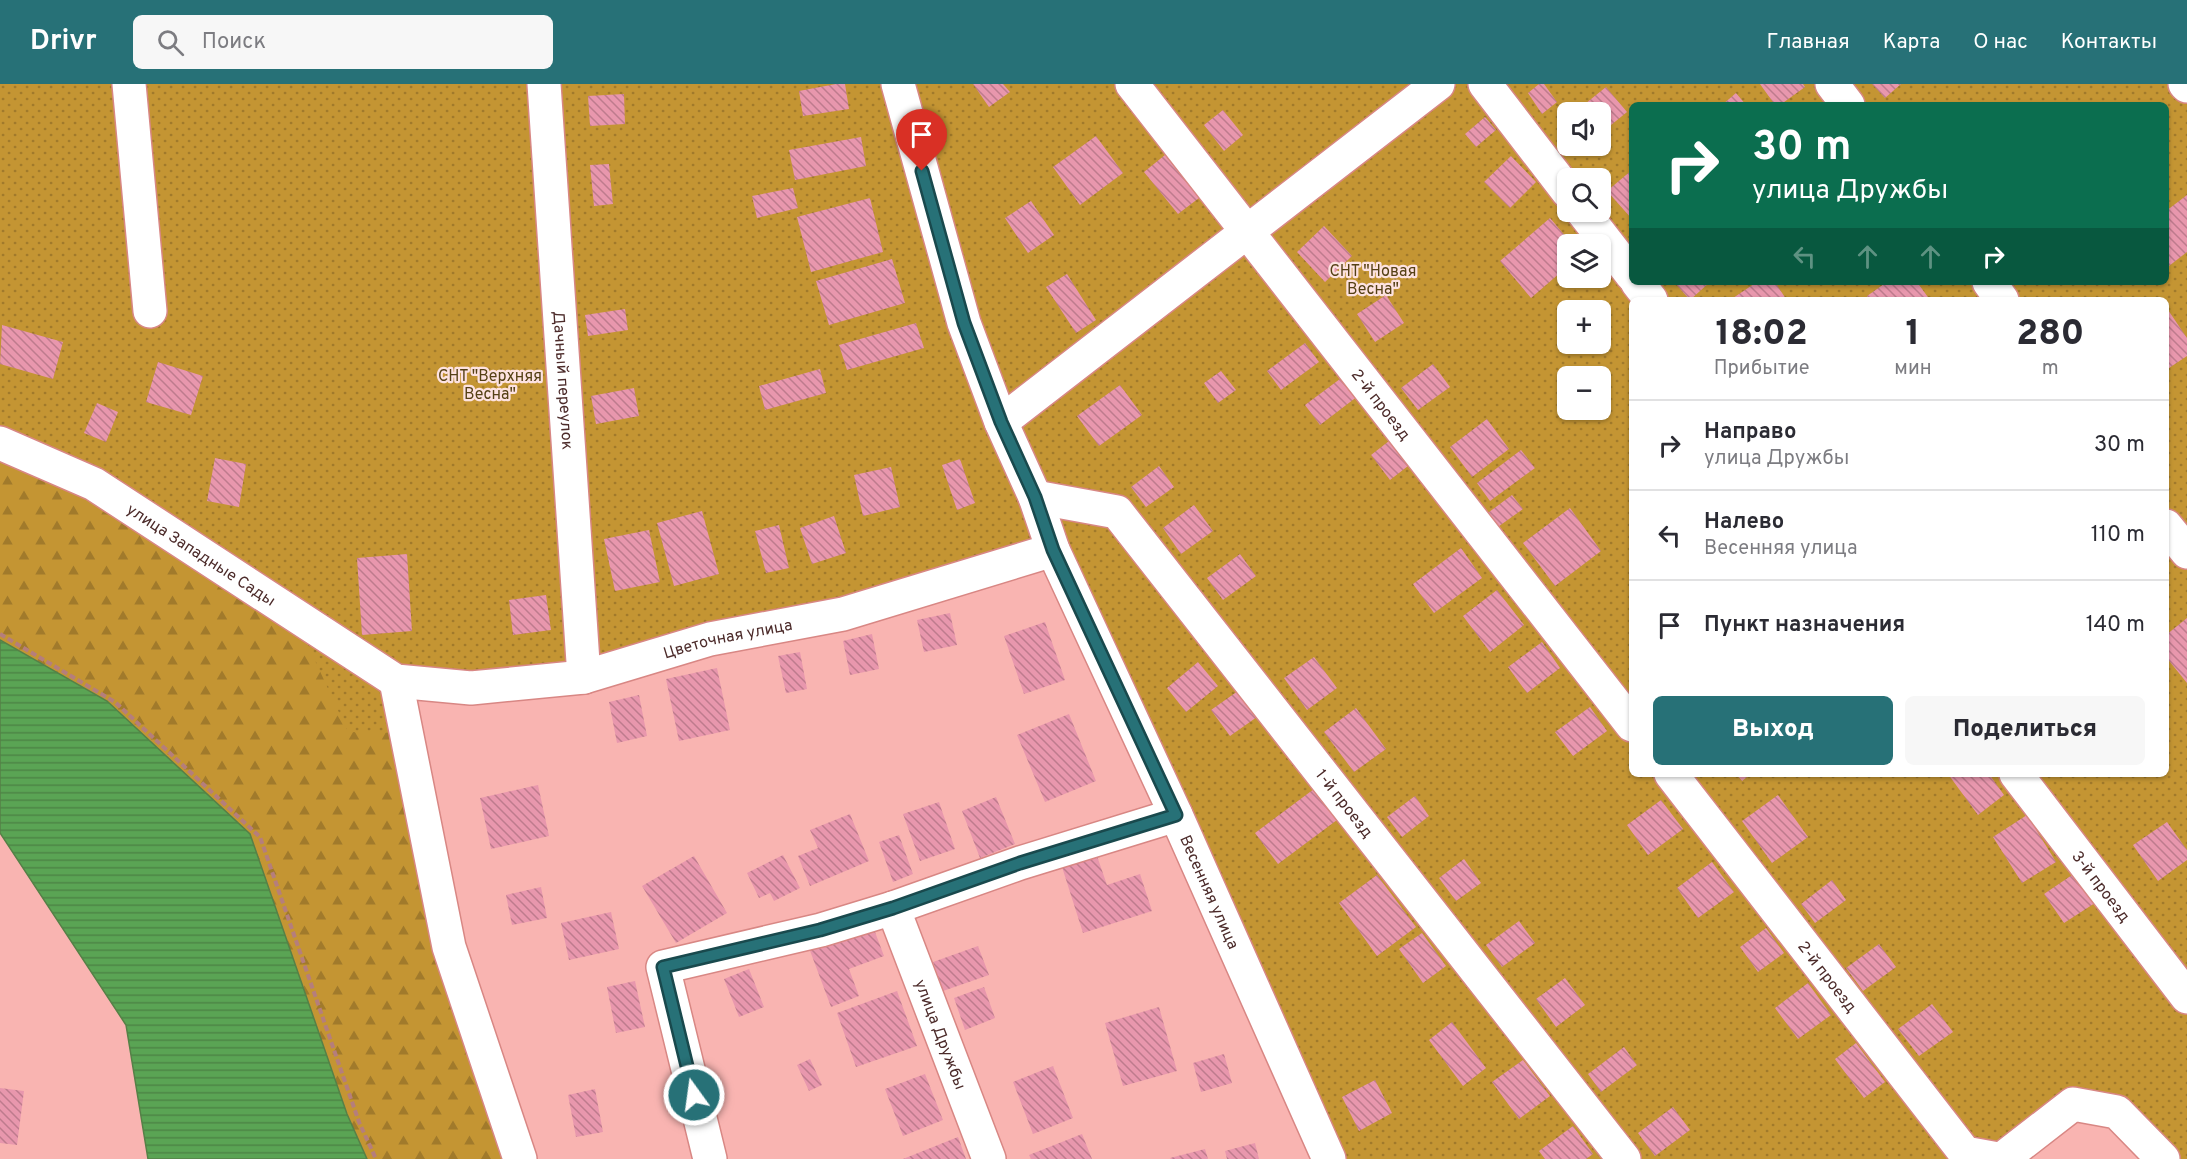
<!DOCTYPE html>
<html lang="ru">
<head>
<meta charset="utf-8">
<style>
	:root { --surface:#fff; --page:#f7f7f7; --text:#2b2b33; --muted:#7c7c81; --line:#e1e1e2; --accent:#277177 }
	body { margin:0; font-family:Overpass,sans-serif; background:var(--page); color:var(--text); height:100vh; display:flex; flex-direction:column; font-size:22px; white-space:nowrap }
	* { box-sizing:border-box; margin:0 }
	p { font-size:20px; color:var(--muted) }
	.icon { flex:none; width:33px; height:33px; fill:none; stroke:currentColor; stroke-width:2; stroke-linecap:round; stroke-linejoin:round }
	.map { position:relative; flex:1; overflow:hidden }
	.drawer { position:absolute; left:1629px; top:213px; width:540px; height:480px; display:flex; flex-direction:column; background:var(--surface); border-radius:9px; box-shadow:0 2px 4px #0004 }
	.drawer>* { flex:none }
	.guide { position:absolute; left:1629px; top:18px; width:540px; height:183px; border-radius:9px; box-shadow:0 2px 4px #0004; background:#0b6e4f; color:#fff; overflow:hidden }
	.buttons { position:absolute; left:1557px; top:18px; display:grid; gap:12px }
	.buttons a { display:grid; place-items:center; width:54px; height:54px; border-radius:9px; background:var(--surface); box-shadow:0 2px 4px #0004; font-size:30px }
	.pin { position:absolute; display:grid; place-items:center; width:51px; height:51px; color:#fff; margin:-62px -26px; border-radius:50% 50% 50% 0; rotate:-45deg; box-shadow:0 0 6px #0007 }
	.pin .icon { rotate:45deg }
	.me { position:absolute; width:66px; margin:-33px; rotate:346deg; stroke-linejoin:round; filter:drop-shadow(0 0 4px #0008) }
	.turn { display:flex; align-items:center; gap:21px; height:126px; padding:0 24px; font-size:27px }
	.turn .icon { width:78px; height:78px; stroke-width:2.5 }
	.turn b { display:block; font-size:42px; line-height:51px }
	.lanes { display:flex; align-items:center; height:57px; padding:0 24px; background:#0003; justify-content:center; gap:30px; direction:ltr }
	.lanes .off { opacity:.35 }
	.eta { display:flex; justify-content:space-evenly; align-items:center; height:102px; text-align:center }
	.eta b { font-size:36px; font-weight:800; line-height:42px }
	.cta { display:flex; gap:12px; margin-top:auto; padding:12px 24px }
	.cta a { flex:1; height:69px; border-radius:9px; background:var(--accent); color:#fff; font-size:24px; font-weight:800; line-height:69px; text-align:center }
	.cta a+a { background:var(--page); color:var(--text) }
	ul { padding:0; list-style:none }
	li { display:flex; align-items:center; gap:18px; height:90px; padding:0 24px; border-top:2px solid var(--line) }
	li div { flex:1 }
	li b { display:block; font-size:22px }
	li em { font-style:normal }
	header { display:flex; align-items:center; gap:36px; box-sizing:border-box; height:84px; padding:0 30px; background:var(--accent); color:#fff }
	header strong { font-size:28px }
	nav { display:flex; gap:33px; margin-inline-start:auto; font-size:21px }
	.search { width:420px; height:54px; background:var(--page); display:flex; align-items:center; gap:15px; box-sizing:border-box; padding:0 21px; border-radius:9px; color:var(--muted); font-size:22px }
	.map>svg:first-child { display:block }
	.forest { fill:url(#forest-firs) }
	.garden { fill:url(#garden-dots); fill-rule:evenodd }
	.water { fill:url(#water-rules); stroke:#568047; stroke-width:1.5 }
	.building { fill:url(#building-back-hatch) }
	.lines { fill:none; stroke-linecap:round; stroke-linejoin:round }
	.minor-casing { stroke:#d88784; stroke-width:36 }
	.path { stroke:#b57e7c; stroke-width:4; stroke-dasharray:6 3; stroke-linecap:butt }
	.minor { stroke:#fff; stroke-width:33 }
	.route-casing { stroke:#19494d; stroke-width:15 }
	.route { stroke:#277177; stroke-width:10 }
	.labels { text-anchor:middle; stroke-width:4.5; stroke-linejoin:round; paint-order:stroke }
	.park-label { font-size:16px; fill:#554014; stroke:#fde2e0 }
	.street-label { font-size:16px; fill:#4c2b2a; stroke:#fde2e0 }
</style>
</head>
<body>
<header>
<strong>Drivr</strong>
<div class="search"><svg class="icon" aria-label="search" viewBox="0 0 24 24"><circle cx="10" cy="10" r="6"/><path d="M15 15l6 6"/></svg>Поиск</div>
<nav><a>Главная</a><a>Карта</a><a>О нас</a><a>Контакты</a></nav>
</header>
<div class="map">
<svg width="2187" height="1075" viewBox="0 0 2187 1075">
	<defs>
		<pattern id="forest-firs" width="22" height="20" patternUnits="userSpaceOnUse" patternTransform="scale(1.5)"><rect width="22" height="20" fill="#c49533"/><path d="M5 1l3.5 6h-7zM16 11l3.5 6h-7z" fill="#a17a2b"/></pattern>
		<pattern id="garden-dots" width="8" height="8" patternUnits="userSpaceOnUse" patternTransform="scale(1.5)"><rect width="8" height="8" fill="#c49533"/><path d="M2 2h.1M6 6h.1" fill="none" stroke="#a17a2b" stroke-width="1.8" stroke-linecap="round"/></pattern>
		<pattern id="water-rules" width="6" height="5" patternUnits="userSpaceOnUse" patternTransform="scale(1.5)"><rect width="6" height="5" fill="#5aa454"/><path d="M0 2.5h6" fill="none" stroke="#4d8646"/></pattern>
		<pattern id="building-back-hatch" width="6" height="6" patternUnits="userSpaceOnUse" patternTransform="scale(1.5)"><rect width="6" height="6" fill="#e897ad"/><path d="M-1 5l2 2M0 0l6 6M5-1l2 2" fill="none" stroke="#be7b8d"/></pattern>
	</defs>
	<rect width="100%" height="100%" fill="#f9b4b1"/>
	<path class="forest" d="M 0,359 L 294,531 L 406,649 L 520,1075 L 367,1075 L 347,1030 L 107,617 L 0,556 Z"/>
	<path class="garden" d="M 0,0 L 2187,0 L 2187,1075 L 2163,1075 L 2073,1020 L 2002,1075 L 1329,1075 L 1053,466 L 584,593 L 397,597 L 406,649 L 348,648 L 294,531 L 0,359 ZM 1632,21 L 2166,21 L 2166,198 L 1632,198 ZM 1568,28 L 1600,28 L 1600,62 L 1568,62 ZM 1568,94 L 1600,94 L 1600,128 L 1568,128 ZM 1568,160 L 1600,160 L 1600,194 L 1568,194 ZM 1632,216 L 2166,216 L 2166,690 L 1632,690 ZM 1568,226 L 1600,226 L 1600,260 L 1568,260 ZM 1568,292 L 1600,292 L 1600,326 L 1568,326 Z"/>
	<path class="water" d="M 0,556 L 107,617 L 250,750 L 347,1030 L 367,1075 L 148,1075 L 126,941 L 0,749 Z"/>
	<path class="building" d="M 836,0 L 845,0 L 849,25 L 803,32 L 799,7 Z
		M 973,0 L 1003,0 L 1010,8 L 989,23 Z
		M 1539,0 L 1544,0 L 1557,18 L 1542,30 L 1528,9 Z
		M 1760,0 L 1803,0 L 1805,3 L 1780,21 L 1775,21 Z
		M 1872,0 L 1901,0 L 1885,14 Z
		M 1606,3 L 1627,28 L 1600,50 L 1600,28 L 1575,28 Z
		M 1736,9 L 1746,21 L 1722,21 Z
		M 624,10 L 625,40 L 590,42 L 588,12 Z
		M 1223,26 L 1243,51 L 1224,67 L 1204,41 Z
		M 1485,33 L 1496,46 L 1476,63 L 1465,50 Z
		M 1568,35 L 1568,48 L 1561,40 Z
		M 1096,52 L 1123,89 L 1080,121 L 1053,83 Z
		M 861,53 L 866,82 L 795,96 L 789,66 Z
		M 1165,71 L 1199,114 L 1178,130 L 1144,88 Z
		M 1511,72 L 1536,98 L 1510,124 L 1484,98 Z
		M 609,80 L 613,120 L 594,122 L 590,81 Z
		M 1632,86 L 1632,135 L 1607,107 Z
		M 793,104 L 798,124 L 757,134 L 752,112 Z
		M 2187,111 L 2187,168 L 2169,182 L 2166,178 L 2166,127 Z
		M 870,114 L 883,168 L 811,188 L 797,133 Z
		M 1031,117 L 1054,151 L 1028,169 L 1005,134 Z
		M 1550,134 L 1572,160 L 1568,160 L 1568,182 L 1531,214 L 1500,177 Z
		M 1324,142 L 1352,172 L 1325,198 L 1297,168 Z
		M 892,175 L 905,219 L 829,241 L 816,197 Z
		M 1067,190 L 1096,236 L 1076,249 L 1046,203 Z
		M 1674,198 L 1710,198 L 1690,216 Z
		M 1757,198 L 1775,198 L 1786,215 L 1730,216 Z
		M 1887,198 L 1917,198 L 1930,216 L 1869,216 L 1867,212 Z
		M 1386,211 L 1404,239 L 1375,258 L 1357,230 Z
		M 2166,223 L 2187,254 L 2187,272 L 2166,286 Z
		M 625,225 L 628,246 L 588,252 L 585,231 Z
		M 916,239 L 924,264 L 847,286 L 839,261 Z
		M 2,241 L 63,258 L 53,295 L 0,280 Z
		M 1305,259 L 1319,278 L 1281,306 L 1267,287 Z
		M 158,278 L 203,292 L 191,331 L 146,318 Z
		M 1433,280 L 1450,303 L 1418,326 L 1401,304 Z
		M 820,285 L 826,309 L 765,326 L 759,302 Z
		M 1221,287 L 1236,306 L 1218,319 L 1204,299 Z
		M 1344,292 L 1358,312 L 1320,341 L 1305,321 Z
		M 1120,301 L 1142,331 L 1099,362 L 1077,332 Z
		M 634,304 L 639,332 L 596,340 L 591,312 Z
		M 97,319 L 118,328 L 106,358 L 84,349 Z
		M 1487,335 L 1509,365 L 1472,393 L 1450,363 Z
		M 1389,357 L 1408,382 L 1390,396 L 1371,371 Z
		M 1521,366 L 1535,384 L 1490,417 L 1477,399 Z
		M 215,374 L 246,380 L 239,423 L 207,417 Z
		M 960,375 L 975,419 L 957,426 L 942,381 Z
		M 1159,382 L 1174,403 L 1146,423 L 1131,403 Z
		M 891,383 L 900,423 L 863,432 L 854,391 Z
		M 1512,411 L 1523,425 L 1495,445 L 1485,431 Z
		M 1194,421 L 1213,447 L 1181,470 L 1163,444 Z
		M 1570,424 L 1601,467 L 1555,502 L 1523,459 Z
		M 702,427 L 719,490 L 674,502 L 657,439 Z
		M 834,432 L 846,469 L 812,480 L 800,444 Z
		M 779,441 L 789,484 L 766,489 L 755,447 Z
		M 649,446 L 660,498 L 615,507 L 604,455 Z
		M 1461,464 L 1482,494 L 1434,529 L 1413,500 Z
		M 407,470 L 412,547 L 362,551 L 357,474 Z
		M 1240,470 L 1256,492 L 1223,516 L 1207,494 Z
		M 1497,506 L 1524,541 L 1490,568 L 1463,532 Z
		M 546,511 L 551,546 L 513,551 L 509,516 Z
		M 950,529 L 957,561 L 924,568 L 917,536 Z
		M 2187,534 L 2187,599 L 2166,573 L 2166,551 Z
		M 1045,538 L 1065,596 L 1024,610 L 1004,552 Z
		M 872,550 L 879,585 L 850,591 L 843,557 Z
		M 1542,558 L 1560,584 L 1527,609 L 1508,583 Z
		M 800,568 L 807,605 L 786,609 L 778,572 Z
		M 1314,573 L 1337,604 L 1307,626 L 1284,594 Z
		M 1198,578 L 1218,602 L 1186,628 L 1167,604 Z
		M 717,584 L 730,646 L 679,657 L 666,595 Z
		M 1238,607 L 1257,633 L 1230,652 L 1211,626 Z
		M 639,611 L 647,652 L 617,659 L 609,618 Z
		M 1590,623 L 1607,647 L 1573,672 L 1555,648 Z
		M 1356,624 L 1386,665 L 1354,688 L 1324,648 Z
		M 1069,630 L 1096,697 L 1045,718 L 1017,651 Z
		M 1736,690 L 1751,690 L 1742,697 Z
		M 1948,690 L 1989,690 L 2004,711 L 1978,731 Z
		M 538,701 L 549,752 L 491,765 L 480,714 Z
		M 1314,705 L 1337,736 L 1278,780 L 1255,749 Z
		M 1778,711 L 1808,753 L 1772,779 L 1742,737 Z
		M 1415,712 L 1429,732 L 1402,753 L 1387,733 Z
		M 996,713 L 1015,760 L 980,774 L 962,727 Z
		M 1661,716 L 1683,745 L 1648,771 L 1627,741 Z
		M 939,718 L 955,765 L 920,777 L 903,730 Z
		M 850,730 L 869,777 L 810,802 L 798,772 L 818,764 L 810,746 Z
		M 2027,731 L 2056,778 L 2022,799 L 1993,753 Z
		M 2167,738 L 2187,766 L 2187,776 L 2158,797 L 2133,761 Z
		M 899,751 L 913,790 L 893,798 L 879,758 Z
		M 783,771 L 800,804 L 774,817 L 770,809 L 759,814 L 747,789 Z
		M 694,772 L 727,829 L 676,859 L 642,802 Z
		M 1097,772 L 1107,801 L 1140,790 L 1152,827 L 1083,849 L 1062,783 Z
		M 1464,775 L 1481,799 L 1456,817 L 1439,794 Z
		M 1712,778 L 1734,808 L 1698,834 L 1677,804 Z
		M 2075,789 L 2095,819 L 2064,839 L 2044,810 Z
		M 1377,791 L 1416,843 L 1377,872 L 1339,819 Z
		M 1832,796 L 1846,816 L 1815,839 L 1801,820 Z
		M 541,803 L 547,834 L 512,841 L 506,811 Z
		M 611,828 L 619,865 L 569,876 L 561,839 Z
		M 1519,837 L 1535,859 L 1502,883 L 1486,861 Z
		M 872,840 L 884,872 L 849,885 L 859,912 L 831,923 L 809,864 Z
		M 1766,844 L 1784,869 L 1758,888 L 1740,863 Z
		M 1422,849 L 1446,882 L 1423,899 L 1399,865 Z
		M 1879,860 L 1896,883 L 1863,907 L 1846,884 Z
		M 978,862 L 989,891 L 943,907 L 933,878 Z
		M 749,885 L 764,923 L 739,933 L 724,895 Z
		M 1565,894 L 1585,921 L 1556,943 L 1536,915 Z
		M 635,897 L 645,943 L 616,949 L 607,903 Z
		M 1808,899 L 1831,931 L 1798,955 L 1775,924 Z
		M 984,903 L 995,934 L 965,946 L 954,914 Z
		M 897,907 L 917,962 L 856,983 L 837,929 Z
		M 1932,920 L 1953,948 L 1919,972 L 1898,945 Z
		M 1159,923 L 1177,987 L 1123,1002 L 1105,939 Z
		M 1452,938 L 1486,984 L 1463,1002 L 1429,956 Z
		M 1856,959 L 1885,998 L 1864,1014 L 1835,975 Z
		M 1624,963 L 1637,981 L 1601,1008 L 1588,990 Z
		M 1224,970 L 1232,999 L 1201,1008 L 1193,979 Z
		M 810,975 L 822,1001 L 809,1007 L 797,981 Z
		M 1523,976 L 1550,1012 L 1519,1035 L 1492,998 Z
		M 1053,982 L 1073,1034 L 1033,1050 L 1013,998 Z
		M 925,990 L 943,1036 L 903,1052 L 885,1005 Z
		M 1375,996 L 1392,1029 L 1359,1047 L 1342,1013 Z
		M 0,1004 L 24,1007 L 17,1061 L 0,1059 Z
		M 595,1005 L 603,1048 L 576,1053 L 568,1011 Z
		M 1673,1023 L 1690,1046 L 1655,1072 L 1638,1049 Z
		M 1573,1042 L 1593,1070 L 1586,1075 L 1545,1075 L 1539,1067 Z
		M 1082,1050 L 1092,1075 L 1031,1075 L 1029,1071 Z
		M 958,1053 L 966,1075 L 903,1075 Z
		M 1255,1059 L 1259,1075 L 1227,1075 L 1225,1067 Z
		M 1205,1065 L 1208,1075 L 1171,1075 L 1170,1074 Z"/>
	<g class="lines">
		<defs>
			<g id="minor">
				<path d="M 129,0 L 150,227"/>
				<path id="s1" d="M 544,0 L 584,593"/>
				<path id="s2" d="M 898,0 L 964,239 L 1001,338 L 1035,413 L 1053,466 L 1176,731 L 1329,1075"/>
				<path id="s3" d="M 1132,0 L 1632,641"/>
				<path d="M 1485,0 L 1568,108"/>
				<path d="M 1832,0 L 1848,21"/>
				<path d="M 2185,0 L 2187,2"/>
				<path d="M 1583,128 L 1632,191"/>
				<path d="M 1637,198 L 1651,216"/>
				<path d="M 1989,198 L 2002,216"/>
				<path d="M 1001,338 L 1438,0"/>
				<path id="s4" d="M 0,359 L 94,400 L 396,597 L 471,604 L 584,593 L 710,555 L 843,530 L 1053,466"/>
				<path id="s5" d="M 1035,413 L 1117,428 L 1624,1075"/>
				<path d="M 2166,442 L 2187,468"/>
				<path d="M 396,597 L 449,863 L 520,1075"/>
				<path id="s6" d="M 1671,690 L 1965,1069 L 1998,1075"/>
				<path id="s7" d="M 2016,690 L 2187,913"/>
				<path id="s8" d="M 893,824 L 989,1075"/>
				<path d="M 710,1075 L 663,883 L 821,846 L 893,824 L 1020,779 L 1176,731"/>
				<path d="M 2002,1075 L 2073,1020 L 2117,1028 L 2163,1075"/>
			</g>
		</defs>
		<use href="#minor" class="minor-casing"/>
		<path class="path" d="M 0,550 L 115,618 L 260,753 L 359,1038 L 376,1075"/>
		<use href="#minor" class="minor"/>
	</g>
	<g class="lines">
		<defs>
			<path id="route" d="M 694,1011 L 663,883 L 820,846 L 893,824 L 1020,779 L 1176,731 L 1053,466 L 1035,413 L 1001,338 L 964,239 L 922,87"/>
		</defs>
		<use href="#route" class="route-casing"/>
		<use href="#route" class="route"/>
	</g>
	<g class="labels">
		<g class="park-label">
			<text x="1373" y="192">СНТ "Новая<tspan x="1373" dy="18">Весна"</tspan></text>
			<text x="490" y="297">СНТ "Верхняя<tspan x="490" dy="18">Весна"</tspan></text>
		</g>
		<g class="street-label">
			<text dy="6" stroke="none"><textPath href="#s1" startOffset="297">Дачный переулок</textPath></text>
			<text dy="6" stroke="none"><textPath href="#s3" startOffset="406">2-й проезд</textPath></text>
			<text dy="6" stroke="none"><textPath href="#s4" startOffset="231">улица Западные Сады</textPath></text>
			<text dy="6" stroke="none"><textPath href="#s4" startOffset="801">Цветочная улица</textPath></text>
			<text dy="6" stroke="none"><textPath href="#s5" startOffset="453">1-й проезд</textPath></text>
			<text dy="6" stroke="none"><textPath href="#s7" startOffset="141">3-й проезд</textPath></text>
			<text dy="6" stroke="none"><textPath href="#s2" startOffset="868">Весенняя улица</textPath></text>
			<text dy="6" stroke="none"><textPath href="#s6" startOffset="256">2-й проезд</textPath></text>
			<text dy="6" stroke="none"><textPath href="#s8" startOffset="135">улица Дружбы</textPath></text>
		</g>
	</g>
</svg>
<div class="buttons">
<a><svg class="icon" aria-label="sound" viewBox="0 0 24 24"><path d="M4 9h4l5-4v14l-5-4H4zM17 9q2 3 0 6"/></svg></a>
<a><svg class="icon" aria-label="search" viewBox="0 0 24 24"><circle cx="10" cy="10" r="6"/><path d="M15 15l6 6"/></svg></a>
<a><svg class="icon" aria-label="layers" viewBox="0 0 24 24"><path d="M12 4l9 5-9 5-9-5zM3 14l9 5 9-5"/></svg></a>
<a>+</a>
<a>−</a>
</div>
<div class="pin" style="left:922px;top:87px;background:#d93025"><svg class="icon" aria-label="arrive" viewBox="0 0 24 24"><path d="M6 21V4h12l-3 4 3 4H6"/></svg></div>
<svg class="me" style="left:694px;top:1011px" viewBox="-20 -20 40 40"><circle r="17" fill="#277177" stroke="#fff" stroke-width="3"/><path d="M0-11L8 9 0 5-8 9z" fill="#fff"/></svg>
<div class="guide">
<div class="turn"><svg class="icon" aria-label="right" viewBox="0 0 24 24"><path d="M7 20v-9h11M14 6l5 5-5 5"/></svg><div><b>30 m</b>улица Дружбы</div></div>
<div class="lanes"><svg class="icon off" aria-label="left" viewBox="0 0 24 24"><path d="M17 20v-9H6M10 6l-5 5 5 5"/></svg><svg class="icon off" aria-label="ahead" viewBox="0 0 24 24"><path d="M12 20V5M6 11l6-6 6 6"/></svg><svg class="icon off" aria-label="ahead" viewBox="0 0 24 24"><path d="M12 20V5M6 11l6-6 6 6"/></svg><svg class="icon" aria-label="right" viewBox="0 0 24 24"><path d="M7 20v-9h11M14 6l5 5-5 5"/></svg></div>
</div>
<section class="drawer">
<div class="eta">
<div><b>18:02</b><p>Прибытие</p></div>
<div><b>1</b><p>мин</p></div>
<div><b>280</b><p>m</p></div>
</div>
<ul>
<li><svg class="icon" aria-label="right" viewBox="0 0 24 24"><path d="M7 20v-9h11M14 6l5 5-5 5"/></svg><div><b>Направо</b><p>улица Дружбы</p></div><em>30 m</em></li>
<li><svg class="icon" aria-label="left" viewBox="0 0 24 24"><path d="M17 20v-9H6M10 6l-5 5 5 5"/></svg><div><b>Налево</b><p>Весенняя улица</p></div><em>110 m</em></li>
<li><svg class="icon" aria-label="arrive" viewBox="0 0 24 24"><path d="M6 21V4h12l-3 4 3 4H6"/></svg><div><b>Пункт назначения</b></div><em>140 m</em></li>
</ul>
<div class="cta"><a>Выход</a><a>Поделиться</a></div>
</section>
</div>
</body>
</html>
